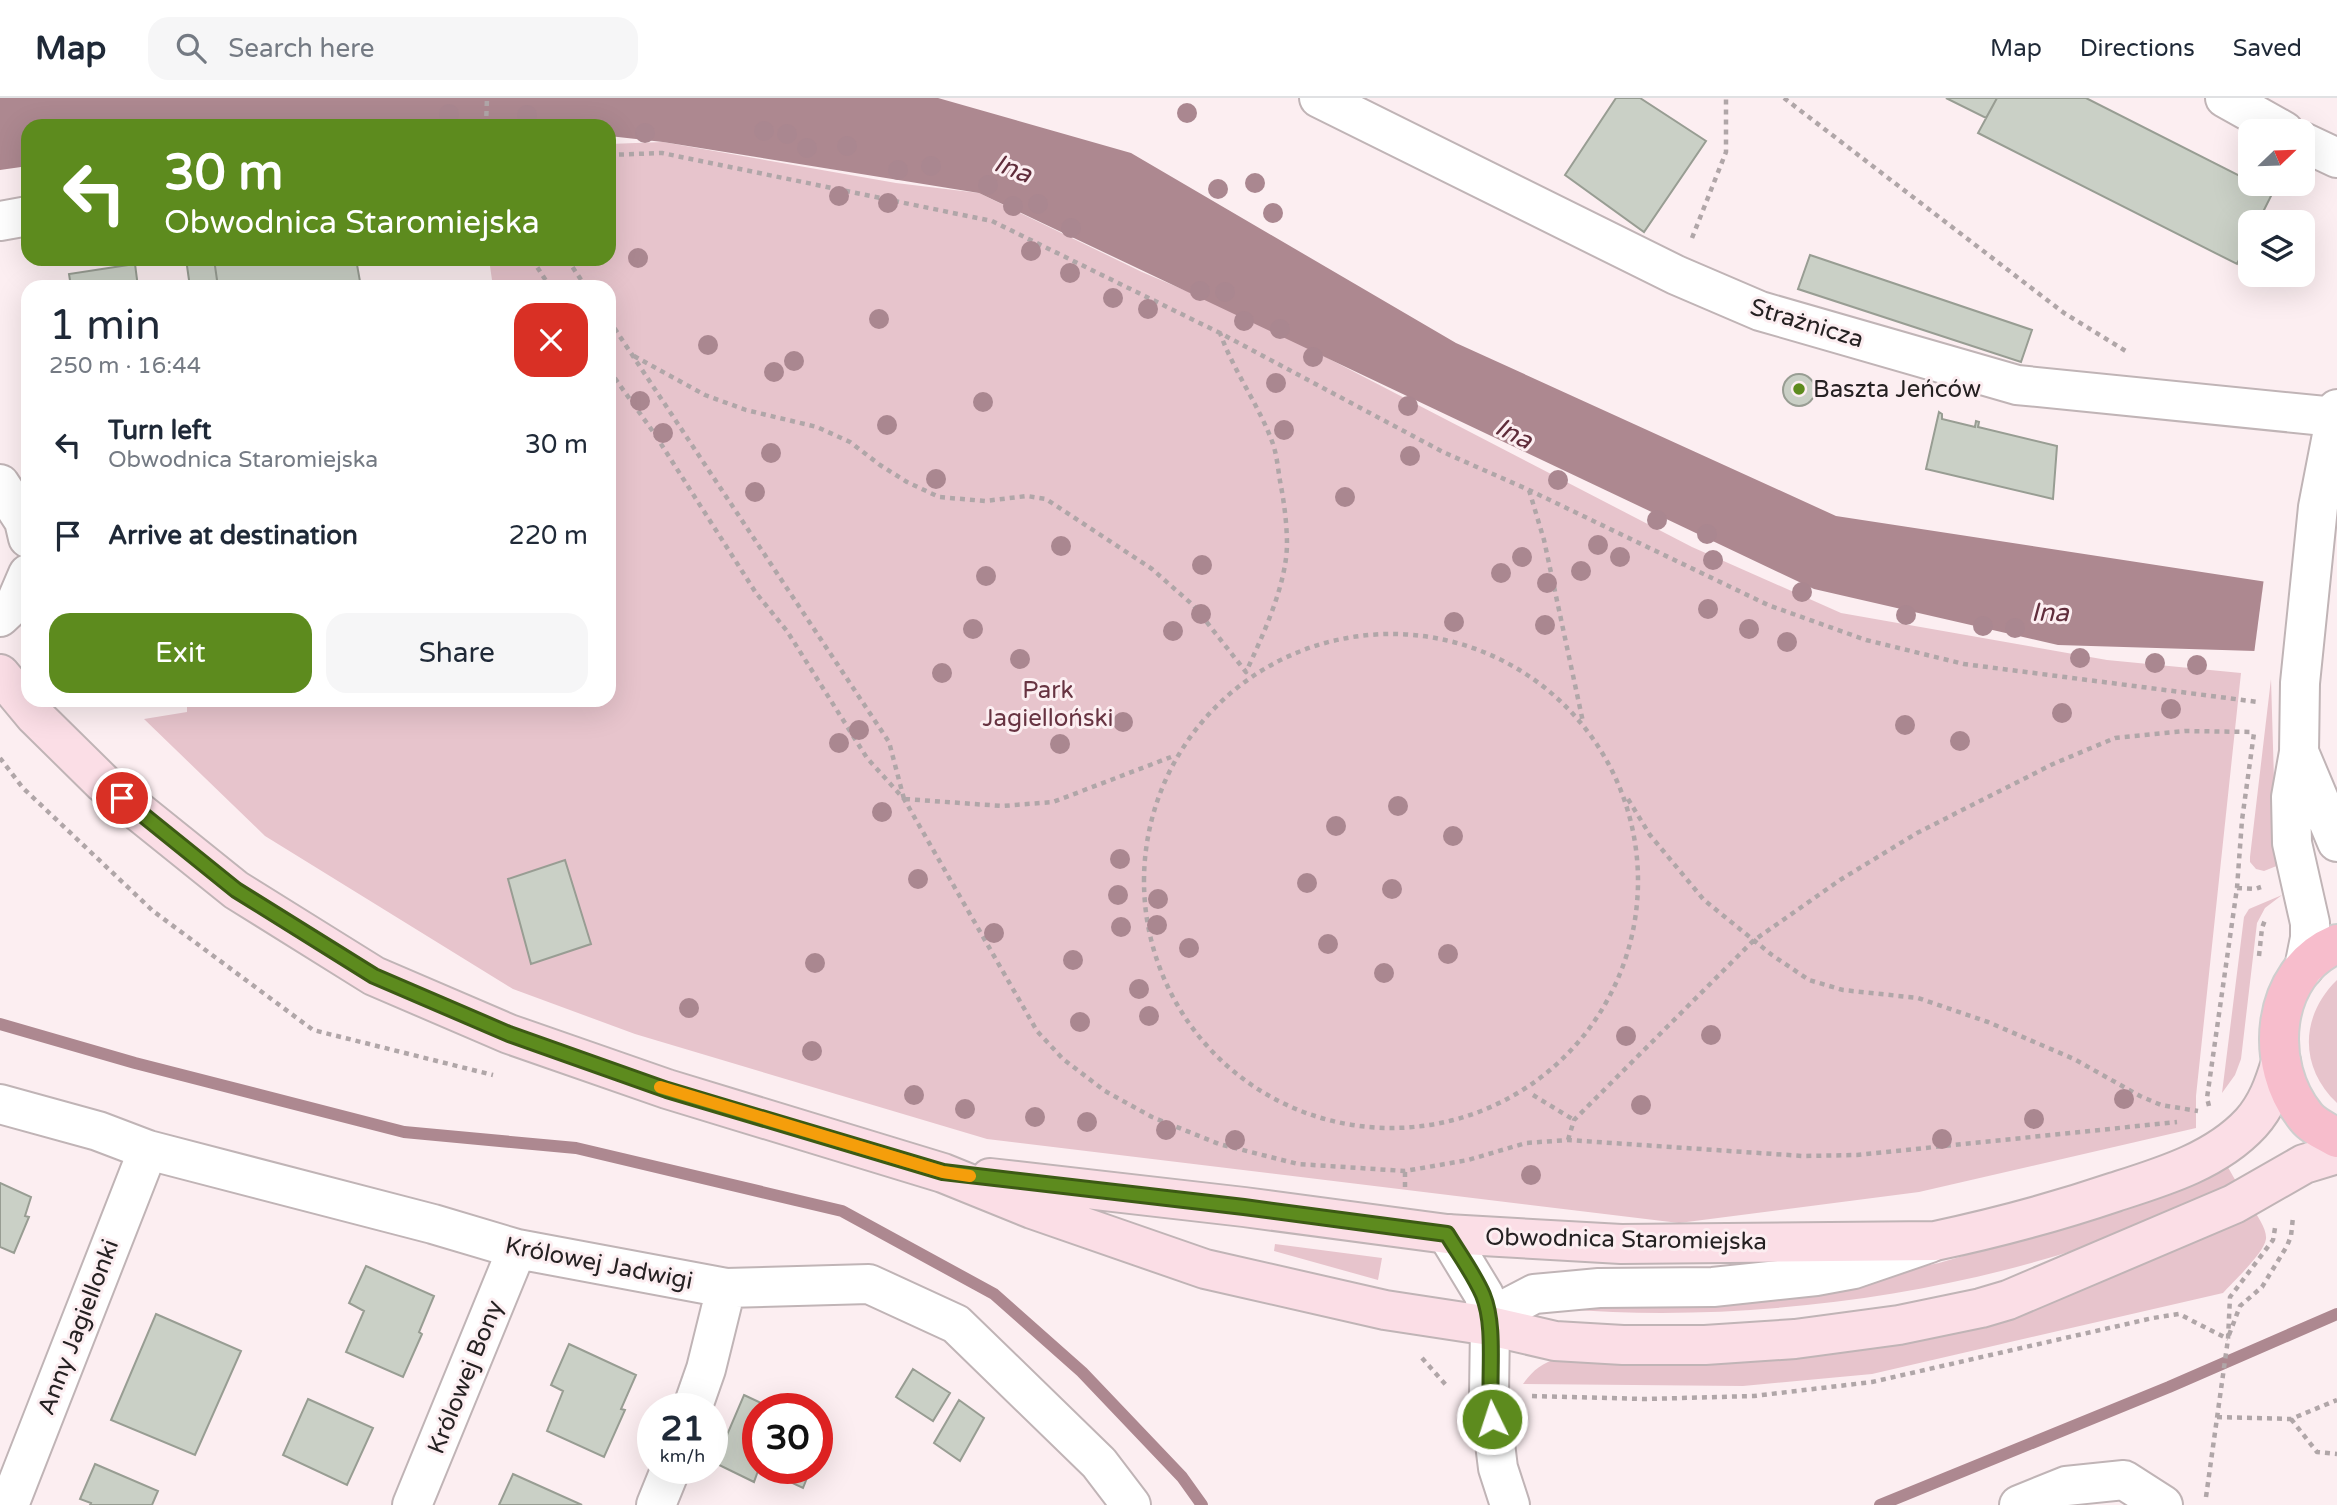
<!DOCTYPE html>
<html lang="en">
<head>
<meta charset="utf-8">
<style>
	:root { --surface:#fff; --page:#f6f6f7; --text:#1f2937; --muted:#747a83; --line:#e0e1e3; --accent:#5d8b1e }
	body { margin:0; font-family:"Varela Round",sans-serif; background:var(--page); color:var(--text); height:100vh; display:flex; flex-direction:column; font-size:26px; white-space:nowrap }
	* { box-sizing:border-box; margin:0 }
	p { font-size:23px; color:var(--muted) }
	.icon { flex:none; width:38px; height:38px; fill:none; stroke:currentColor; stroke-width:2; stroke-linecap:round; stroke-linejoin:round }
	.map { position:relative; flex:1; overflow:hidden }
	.sheet { position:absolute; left:21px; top:182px; width:595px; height:427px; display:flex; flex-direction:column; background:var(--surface); border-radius:21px; box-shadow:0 7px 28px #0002 }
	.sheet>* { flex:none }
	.top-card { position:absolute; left:21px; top:21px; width:595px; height:147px; border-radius:21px; box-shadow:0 7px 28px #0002; background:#5d8b1e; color:#fff; overflow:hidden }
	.needle { width:46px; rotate:67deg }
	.tools { position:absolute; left:2238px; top:21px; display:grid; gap:14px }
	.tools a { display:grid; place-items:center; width:77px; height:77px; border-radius:14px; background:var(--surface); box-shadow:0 7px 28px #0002; font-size:35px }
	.speed { position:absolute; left:637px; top:1295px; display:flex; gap:14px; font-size:35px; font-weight:700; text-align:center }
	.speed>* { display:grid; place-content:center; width:91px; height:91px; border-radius:50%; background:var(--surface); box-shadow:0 7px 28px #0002; line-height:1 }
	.speed small { font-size:18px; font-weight:400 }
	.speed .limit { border:10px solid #d22; background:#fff; color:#111 }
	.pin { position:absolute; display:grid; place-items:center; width:60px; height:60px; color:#fff; margin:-30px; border:4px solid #fff; border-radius:50%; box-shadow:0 2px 7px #0007 }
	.me { position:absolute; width:77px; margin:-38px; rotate:356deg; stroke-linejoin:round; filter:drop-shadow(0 0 5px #0008) }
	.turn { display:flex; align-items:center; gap:24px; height:147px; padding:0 28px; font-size:32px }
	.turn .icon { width:91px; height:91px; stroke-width:2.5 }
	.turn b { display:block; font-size:49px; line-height:60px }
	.round { display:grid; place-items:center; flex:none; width:74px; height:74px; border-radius:21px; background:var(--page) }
	.summary { display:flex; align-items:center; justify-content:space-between; height:119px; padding:0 28px }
	h1 { font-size:42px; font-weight:600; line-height:52px }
	.primary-button { display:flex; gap:14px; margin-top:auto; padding:14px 28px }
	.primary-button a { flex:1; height:80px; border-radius:21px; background:var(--accent); color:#fff; font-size:28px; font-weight:600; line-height:80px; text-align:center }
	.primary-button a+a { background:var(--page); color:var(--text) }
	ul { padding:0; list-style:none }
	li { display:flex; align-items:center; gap:21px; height:91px; padding:0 28px }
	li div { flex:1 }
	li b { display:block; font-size:26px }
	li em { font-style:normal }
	header { display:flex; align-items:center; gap:42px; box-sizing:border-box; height:98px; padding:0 35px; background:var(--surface); border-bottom:2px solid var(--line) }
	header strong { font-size:33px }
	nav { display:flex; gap:38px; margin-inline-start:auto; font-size:24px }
	.search { width:490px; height:63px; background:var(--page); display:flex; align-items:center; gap:18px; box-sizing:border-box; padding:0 24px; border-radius:21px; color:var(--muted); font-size:26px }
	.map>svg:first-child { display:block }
	.green { fill:#e7c4cc }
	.water { fill:#ad8890 }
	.pier { fill:#fceef1 }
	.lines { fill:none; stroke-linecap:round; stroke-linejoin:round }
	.stream { stroke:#ad8890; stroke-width:12 }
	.building { fill:#cad0c6; stroke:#989d93; stroke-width:2 }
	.minor-casing { stroke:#c0b4b6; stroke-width:42 }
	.tertiary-casing { stroke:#c0b4b6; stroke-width:42 }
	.secondary-casing { stroke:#c0b4b6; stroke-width:42 }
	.primary-casing { stroke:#cfcece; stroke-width:42 }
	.path { stroke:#b0a6a8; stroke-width:4.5; stroke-dasharray:5 5; stroke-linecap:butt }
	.minor { stroke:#fff; stroke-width:38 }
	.tertiary { stroke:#fff; stroke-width:38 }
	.secondary { stroke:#fbdee6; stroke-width:38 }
	.primary { stroke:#f7bdcc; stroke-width:38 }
	.tree { fill:#aa8790 }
	.route-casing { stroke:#3c5a14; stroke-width:18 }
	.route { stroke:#5d8b1e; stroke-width:12 }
	.slow { stroke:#f59e0b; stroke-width:12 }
	.poi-dot { fill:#5d8b1e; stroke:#fceef1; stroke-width:2.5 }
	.labels { text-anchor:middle; stroke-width:6; stroke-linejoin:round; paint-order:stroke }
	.street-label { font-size:24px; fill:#252122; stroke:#fceef1 }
	.poi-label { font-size:24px; fill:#252122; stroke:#fceef1; text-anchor:start }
	.park-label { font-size:24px; fill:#673341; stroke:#fceef1 }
	.water-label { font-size:26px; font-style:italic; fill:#602d3b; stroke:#fceef1 }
</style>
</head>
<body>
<header>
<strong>Map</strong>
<div class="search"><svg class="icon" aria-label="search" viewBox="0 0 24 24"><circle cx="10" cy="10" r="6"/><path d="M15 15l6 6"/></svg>Search here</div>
<nav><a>Map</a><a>Directions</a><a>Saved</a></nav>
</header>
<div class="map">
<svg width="2337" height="1407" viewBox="0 0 2337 1407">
	<rect width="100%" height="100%" fill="#fceef1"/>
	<path class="green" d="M 663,44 L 896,85 L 979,95 L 1142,174 L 1250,220 L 1692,449 L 1841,515 L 2107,562 L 2241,575 L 2196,998 L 2196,1030 L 1919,1094 L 1679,1125 L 987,1041 L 635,936 L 513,891 L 265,738 L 144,621 L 187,614 L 187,602 L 609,602 L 609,189 L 493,189 L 489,161 L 609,161 L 609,46 Z
		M 2271,581 L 2274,682 L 2284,765 L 2264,773 L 2256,771 L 2250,764 L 2250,759 Z
		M 2282,797 L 2265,810 L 2257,825 L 2241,961 L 2235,977 L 2222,995 L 2244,819 L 2249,811 Z
		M 2337,882 L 2337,1005 C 2299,969 2300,918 2337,882 Z
		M 2225,1064 L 2238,1087 C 2202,1103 2167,1119 2130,1133 C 1961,1197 1746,1226 1565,1211 L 1862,1181 L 1939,1165 L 2045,1134 Z
		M 2252,1109 C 2257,1118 2267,1131 2266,1141 C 2264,1155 2233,1184 2223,1195 L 1872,1276 L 1743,1288 L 1523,1286 C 1533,1272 1542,1265 1559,1260 L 1805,1253 Z
		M 1275,1146 L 1382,1160 L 1378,1182 L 1274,1153 Z"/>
	<path class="water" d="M 0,0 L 938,0 L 1131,55 L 1456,245 L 1836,418 L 2267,484 L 2255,553 L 2058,547 L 1814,491 L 979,95 L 663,44 L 609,38 L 609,28 L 516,28 L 425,23 L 390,28 L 28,28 L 28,68 L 0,72 Z"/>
	<path class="pier" d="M 2337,474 L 2337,557 L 2254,556 L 2264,480 Z"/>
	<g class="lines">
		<path class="stream" d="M 0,926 L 135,965 L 404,1034 L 576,1050 L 842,1113 L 994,1196 L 1082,1274 L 1182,1379 L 1202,1407
			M 1880,1407 L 2169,1289 L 2337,1216"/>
	</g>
	<path class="building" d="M 1616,0 L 1640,0 L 1706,43 L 1644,134 L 1565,77 Z
		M 1946,0 L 1997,0 L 1986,20 Z
		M 1997,0 L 2086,0 L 2250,83 L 2250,86 L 2256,86 L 2273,94 L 2258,124 L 2250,124 L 2250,139 L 2237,166 L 1978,35 Z
		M 1810,157 L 2032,232 L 2021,264 L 1798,191 Z
		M 186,161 L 214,161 L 218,189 L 190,189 Z
		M 214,161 L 356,161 L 361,189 L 218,189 Z
		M 135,166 L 138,189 L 71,189 L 69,176 Z
		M1783 292a16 16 0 1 1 32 0a16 16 0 1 1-32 0Z
		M 1939,314 L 1942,316 L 1942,321 L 1975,329 L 1976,323 L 1979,324 L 1978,329 L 2057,348 L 2053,401 L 1926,371 Z
		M 565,762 L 591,846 L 531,866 L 508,781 Z
		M 0,1085 L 31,1099 L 25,1118 L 29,1119 L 14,1155 L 0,1149 Z
		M 366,1168 L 434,1198 L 419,1234 L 422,1236 L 403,1279 L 346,1254 L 364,1213 L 349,1205 Z
		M 156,1216 L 241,1253 L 195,1357 L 111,1322 Z
		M 569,1246 L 636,1277 L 621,1311 L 625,1312 L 604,1359 L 547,1333 L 563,1293 L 551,1287 Z
		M 913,1271 L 950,1295 L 933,1323 L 896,1299 Z
		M 744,1297 L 774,1311 L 758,1311 L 758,1370 L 759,1370 L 754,1384 L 715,1365 Z
		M 308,1301 L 373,1330 L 347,1387 L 283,1357 Z
		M 959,1302 L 984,1320 L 960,1363 L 934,1345 Z
		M 817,1324 L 829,1329 L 817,1356 Z
		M 95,1366 L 158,1393 L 152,1407 L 90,1407 L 91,1405 L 80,1401 Z
		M 760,1370 L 811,1370 L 803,1390 Z
		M 513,1376 L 582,1407 L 499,1407 Z"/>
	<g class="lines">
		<defs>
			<path id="minor" d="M 1319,0 L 1676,177 L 1760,213 L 2017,287 L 2335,319
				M 2225,0 L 2284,33
				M 2303,44 L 2337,60
				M 0,123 L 28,118
				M 0,386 L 24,423 L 28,440
				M 0,519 L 16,504 L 28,476
				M 0,1006 L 98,1033 L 148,1052 L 433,1126 L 517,1151 L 726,1190 L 869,1186 L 956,1226 L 1099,1365 L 1131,1407
				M 1447,1136 L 1484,1197 L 1490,1228 L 1489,1297 L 1498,1370 L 1510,1407
				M 1490,1228 L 1511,1208 L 1534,1196 L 1599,1190 L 1713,1189 L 1816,1178 L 1854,1171 L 1930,1145
				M 692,1311 L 706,1271 L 726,1190
				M 9,1407 L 148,1052
				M 412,1407 L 517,1151
				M 656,1407 L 671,1370
				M 2019,1407 L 2066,1388 L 2124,1382 L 2163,1407"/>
			<path id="tertiary" d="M 2299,654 L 2337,744
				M 2304,870 L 2310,840 L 2310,825 L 2292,745 L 2291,699 L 2299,654 L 2300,585 L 2318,409 L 2337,311"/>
			<path id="secondary" d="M 0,576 L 35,618 L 103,685 L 236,792 L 374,878 L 509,936 L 667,991 L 943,1075 L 1032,1111 L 1205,1171 L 1385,1212 L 1490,1228 L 1555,1243 L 1623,1247 L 1705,1247 L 1795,1241 L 1899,1227 L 1981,1210 L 2008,1202 L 2234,1106 L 2304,1066 L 2337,1056
				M 990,1080 L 1244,1109 L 1447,1136 L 1621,1146 L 1935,1143 C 1996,1130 2056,1114 2115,1094 C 2162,1079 2216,1063 2251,1025 C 2267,1007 2274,987 2281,964"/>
			<path id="primary" d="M 2337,846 C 2270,874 2263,967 2306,1019 C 2313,1028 2327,1034 2337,1040"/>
		</defs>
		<use href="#minor" class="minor-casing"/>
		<use href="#tertiary" class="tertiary-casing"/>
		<use href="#secondary" class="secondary-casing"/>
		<use href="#primary" class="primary-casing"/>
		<path class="path" d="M 1784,0 L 2064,215 L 2129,255
			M 486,28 L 487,0
			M 609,57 L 662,55 L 992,123 L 1220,235 L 1443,354 L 1529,392 L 1768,507 L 1866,542 L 1964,566 L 2258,604
			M 1692,140 L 1726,54 L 1726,0
			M 532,161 L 550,189
			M 567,161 L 586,189
			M 609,222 L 889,644 L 904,701
			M 634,258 L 705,297 L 746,312 L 817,329 L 850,344 L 880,367 L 907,384 L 939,399 L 985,403 L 1027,398 L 1046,401 L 1152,471 L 1194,508 L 1246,574 C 1263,537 1286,488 1287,447 C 1287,426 1284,403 1280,383 C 1278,371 1277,358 1273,346 C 1259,307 1234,274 1220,235
			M 609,272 L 654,335 L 756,495 L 787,533 L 867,660 L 904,701 L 1037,933 L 1063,961 L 1105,993 L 1152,1019 L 1219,1046 L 1298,1066 L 1405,1073 L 1468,1062 L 1526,1045 L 1568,1042 L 1803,1058 L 1857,1057 L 2177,1024
			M 1529,392 L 1544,442 L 1583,624
			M1144 783a247 247 0 1 1 494 0a247 247 0 1 1-494 0Z
			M 0,660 L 23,690 L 153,813 L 313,932 L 493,977
			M 905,701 L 1002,708 L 1053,704 L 1171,659
			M 1628,701 L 1650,737 L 1704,802 L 1772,857 L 1809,882 L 1843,892 L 1918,900 L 1988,924 L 2074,961 L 2140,998 L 2161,1007 L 2198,1013
			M 2237,790 L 2255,791 L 2261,789
			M 2259,858 L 2262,830 L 2265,822
			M 1533,997 L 1574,1022
			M 2209,1008 L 2207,1000 L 2237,790 L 2242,722 L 2254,635
			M 1568,1042 L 1574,1022 L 1753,843 L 1840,782 L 1917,735 L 2053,666 L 2115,640 L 2185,633 L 2254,634
			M 1405,1089 L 1405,1073
			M 2229,1237 L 2240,1208 L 2262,1189 L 2287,1148 L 2291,1138 L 2293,1119
			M 1422,1260 L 1446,1287
			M 1532,1298 L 1646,1301 L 1754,1298 L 1872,1284 L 2153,1220 L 2179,1216 L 2228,1241
			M 2217,1319 L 2291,1321 L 2337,1302
			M 2291,1321 L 2317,1354 L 2337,1356
			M 2206,1399 L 2228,1241 L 2230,1199 L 2273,1142 L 2275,1130"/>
		<use href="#minor" class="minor"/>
		<use href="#tertiary" class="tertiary"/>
		<use href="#secondary" class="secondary"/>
		<use href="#primary" class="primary"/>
	</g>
	<g class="tree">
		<circle cx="1187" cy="15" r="10"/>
		<circle cx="449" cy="16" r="10"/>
		<circle cx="527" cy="17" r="10"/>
		<circle cx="764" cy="33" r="10"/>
		<circle cx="645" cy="35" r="10"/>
		<circle cx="787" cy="36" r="10"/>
		<circle cx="847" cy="48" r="10"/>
		<circle cx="807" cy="50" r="10"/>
		<circle cx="931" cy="68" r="10"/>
		<circle cx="898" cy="72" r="10"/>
		<circle cx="1255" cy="85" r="10"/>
		<circle cx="988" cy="87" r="10"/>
		<circle cx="1218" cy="91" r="10"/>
		<circle cx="839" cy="98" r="10"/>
		<circle cx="888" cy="105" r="10"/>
		<circle cx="1038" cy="106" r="10"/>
		<circle cx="1013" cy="108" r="10"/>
		<circle cx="1273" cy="115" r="10"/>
		<circle cx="1071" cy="130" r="10"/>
		<circle cx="1031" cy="153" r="10"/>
		<circle cx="638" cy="160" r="10"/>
		<circle cx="1070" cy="175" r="10"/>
		<circle cx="1200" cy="193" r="10"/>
		<circle cx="1225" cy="194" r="10"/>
		<circle cx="1113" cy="200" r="10"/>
		<circle cx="1148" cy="211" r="10"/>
		<circle cx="879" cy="221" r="10"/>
		<circle cx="1244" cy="223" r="10"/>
		<circle cx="1280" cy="231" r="10"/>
		<circle cx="708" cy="247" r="10"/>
		<circle cx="1313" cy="259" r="10"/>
		<circle cx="794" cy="263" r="10"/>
		<circle cx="774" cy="274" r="10"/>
		<circle cx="1276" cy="285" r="10"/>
		<circle cx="640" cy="303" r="10"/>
		<circle cx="983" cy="304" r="10"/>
		<circle cx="1408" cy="308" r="10"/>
		<circle cx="887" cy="327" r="10"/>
		<circle cx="1284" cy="332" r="10"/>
		<circle cx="663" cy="335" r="10"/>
		<circle cx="771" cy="355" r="10"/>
		<circle cx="1410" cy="358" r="10"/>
		<circle cx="936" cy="381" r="10"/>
		<circle cx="1558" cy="382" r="10"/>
		<circle cx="755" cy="394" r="10"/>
		<circle cx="1345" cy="399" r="10"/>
		<circle cx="1657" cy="422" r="10"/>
		<circle cx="1707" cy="436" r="10"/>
		<circle cx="1598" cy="447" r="10"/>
		<circle cx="1061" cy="448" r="10"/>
		<circle cx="1522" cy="459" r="10"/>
		<circle cx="1620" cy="459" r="10"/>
		<circle cx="1713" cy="462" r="10"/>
		<circle cx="1202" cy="467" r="10"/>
		<circle cx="1581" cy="473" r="10"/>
		<circle cx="1501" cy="475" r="10"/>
		<circle cx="986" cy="478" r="10"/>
		<circle cx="1547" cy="485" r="10"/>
		<circle cx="1802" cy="494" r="10"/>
		<circle cx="1708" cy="511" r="10"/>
		<circle cx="1201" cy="516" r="10"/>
		<circle cx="1906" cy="517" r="10"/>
		<circle cx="1454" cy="524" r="10"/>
		<circle cx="1545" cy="527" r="10"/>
		<circle cx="1983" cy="528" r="10"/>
		<circle cx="2015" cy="530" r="10"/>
		<circle cx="973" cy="531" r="10"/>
		<circle cx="1749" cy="531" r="10"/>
		<circle cx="1173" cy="533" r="10"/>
		<circle cx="1787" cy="544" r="10"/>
		<circle cx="2080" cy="560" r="10"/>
		<circle cx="1020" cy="561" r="10"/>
		<circle cx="2155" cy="565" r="10"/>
		<circle cx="2197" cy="567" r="10"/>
		<circle cx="942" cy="575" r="10"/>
		<circle cx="2171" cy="611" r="10"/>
		<circle cx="2062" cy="615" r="10"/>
		<circle cx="1123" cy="624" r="10"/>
		<circle cx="1905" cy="627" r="10"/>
		<circle cx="859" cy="632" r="10"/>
		<circle cx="1960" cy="643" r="10"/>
		<circle cx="839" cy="645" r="10"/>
		<circle cx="1060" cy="646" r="10"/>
		<circle cx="1398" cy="708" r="10"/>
		<circle cx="882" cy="714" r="10"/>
		<circle cx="1336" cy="728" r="10"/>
		<circle cx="1453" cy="738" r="10"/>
		<circle cx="1120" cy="761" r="10"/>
		<circle cx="918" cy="781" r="10"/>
		<circle cx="1307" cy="785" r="10"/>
		<circle cx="1392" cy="791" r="10"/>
		<circle cx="1118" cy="797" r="10"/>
		<circle cx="1158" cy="801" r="10"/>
		<circle cx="1157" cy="827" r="10"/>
		<circle cx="1121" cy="829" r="10"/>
		<circle cx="994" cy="835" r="10"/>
		<circle cx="1328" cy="846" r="10"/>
		<circle cx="1189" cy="850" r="10"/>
		<circle cx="1448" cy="856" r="10"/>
		<circle cx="1073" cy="862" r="10"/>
		<circle cx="815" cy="865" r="10"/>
		<circle cx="1384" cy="875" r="10"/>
		<circle cx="1139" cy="891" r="10"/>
		<circle cx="689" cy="910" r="10"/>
		<circle cx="1149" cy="918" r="10"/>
		<circle cx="1080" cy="924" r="10"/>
		<circle cx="1711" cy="937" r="10"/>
		<circle cx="1626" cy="938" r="10"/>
		<circle cx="812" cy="953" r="10"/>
		<circle cx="914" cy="997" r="10"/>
		<circle cx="2124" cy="1001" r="10"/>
		<circle cx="1641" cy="1007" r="10"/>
		<circle cx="965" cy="1011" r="10"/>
		<circle cx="1035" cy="1019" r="10"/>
		<circle cx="2034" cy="1021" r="10"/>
		<circle cx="1087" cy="1024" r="10"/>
		<circle cx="1166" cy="1032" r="10"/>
		<circle cx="1942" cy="1041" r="10"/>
		<circle cx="1235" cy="1042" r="10"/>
		<circle cx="1531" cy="1077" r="10"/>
	</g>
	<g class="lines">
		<defs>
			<path id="route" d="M 122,700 L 236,792 L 374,878 L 509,936 L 667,992 L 943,1074 L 1244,1109 L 1447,1136 C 1459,1156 1474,1176 1483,1197 C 1497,1231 1487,1284 1492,1321"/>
		</defs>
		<use href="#route" class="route-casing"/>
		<use href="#route" class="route"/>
		<path class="slow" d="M 660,989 L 943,1074 L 970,1078"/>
	</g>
	<circle class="poi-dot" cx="1799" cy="291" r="7"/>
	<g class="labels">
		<g class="street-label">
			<text transform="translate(1807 225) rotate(17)" y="8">Strażnicza</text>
			<text transform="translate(1626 1141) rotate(1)" y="8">Obwodnica Staromiejska</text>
			<text transform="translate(599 1165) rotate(11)" y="8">Królowej Jadwigi</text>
			<text transform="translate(78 1229) rotate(-69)" y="8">Anny Jagiellonki</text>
			<text transform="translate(465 1279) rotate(-68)" y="8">Królowej Bony</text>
		</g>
		<g class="poi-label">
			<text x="1813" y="299">Baszta Jeńców</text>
		</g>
		<g class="park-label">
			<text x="1048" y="600">Park<tspan x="1048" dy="28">Jagielloński</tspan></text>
		</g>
		<g class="water-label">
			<text transform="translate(1013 70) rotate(21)" y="9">Ina</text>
			<text transform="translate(1514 335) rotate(27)" y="9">Ina</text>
			<text transform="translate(2050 514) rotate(1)" y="9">Ina</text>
		</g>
	</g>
</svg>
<div class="tools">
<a><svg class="needle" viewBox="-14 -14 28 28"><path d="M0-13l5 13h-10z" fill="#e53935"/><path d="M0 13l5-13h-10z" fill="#747a83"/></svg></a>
<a><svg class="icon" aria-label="layers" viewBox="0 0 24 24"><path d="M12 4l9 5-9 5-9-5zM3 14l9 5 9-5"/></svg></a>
</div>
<div class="speed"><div>21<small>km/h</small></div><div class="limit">30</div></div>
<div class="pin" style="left:122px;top:700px;background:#d93025"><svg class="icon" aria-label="arrive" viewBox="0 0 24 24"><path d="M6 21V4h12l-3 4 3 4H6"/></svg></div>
<svg class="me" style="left:1492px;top:1321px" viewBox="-20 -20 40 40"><circle r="17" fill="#5d8b1e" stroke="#fff" stroke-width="3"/><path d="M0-11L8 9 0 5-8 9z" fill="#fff"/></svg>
<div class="top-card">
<div class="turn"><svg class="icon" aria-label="left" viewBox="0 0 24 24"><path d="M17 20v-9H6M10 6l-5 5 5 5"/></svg><div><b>30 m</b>Obwodnica Staromiejska</div></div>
</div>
<section class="sheet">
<div class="summary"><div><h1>1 min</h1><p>250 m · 16:44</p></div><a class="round" style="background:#d93025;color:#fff"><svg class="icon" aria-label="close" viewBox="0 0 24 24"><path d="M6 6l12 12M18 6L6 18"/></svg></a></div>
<ul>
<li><svg class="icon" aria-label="left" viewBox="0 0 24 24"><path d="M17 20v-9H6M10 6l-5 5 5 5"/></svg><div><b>Turn left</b><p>Obwodnica Staromiejska</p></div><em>30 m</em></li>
<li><svg class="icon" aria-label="arrive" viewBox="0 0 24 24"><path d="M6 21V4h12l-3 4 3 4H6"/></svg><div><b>Arrive at destination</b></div><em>220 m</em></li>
</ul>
<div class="primary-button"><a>Exit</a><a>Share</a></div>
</section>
</div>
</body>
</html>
